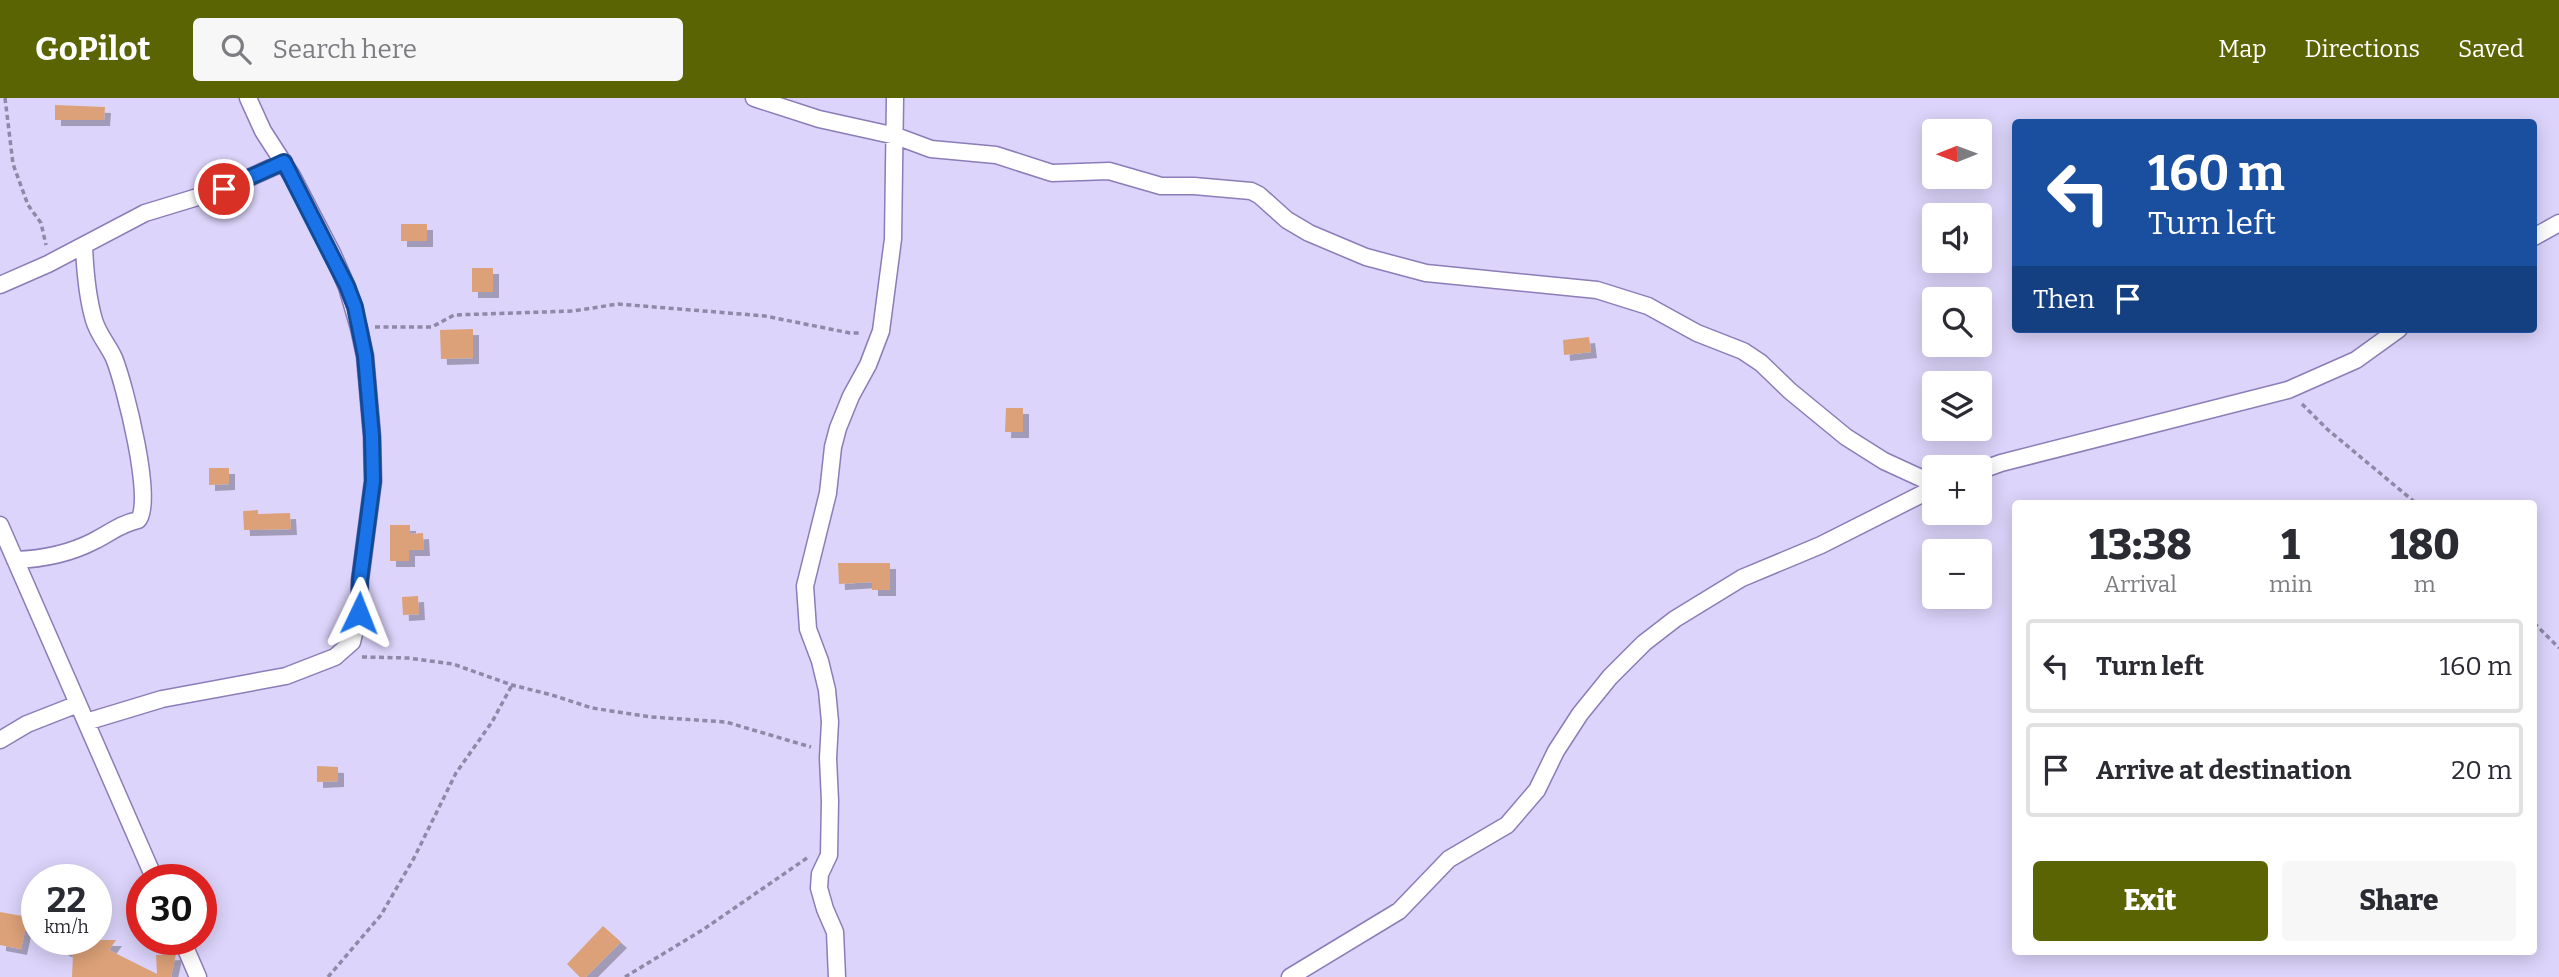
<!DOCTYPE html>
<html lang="en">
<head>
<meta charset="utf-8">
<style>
	:root { --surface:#fff; --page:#f7f7f7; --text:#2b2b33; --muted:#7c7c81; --line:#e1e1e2; --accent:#5b6402 }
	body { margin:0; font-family:Bitter,serif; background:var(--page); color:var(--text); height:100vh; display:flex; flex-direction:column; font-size:26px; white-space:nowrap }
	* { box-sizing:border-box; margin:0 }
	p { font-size:23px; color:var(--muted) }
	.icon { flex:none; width:38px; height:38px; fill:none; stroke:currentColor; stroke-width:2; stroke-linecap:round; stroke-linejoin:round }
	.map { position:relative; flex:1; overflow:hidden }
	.sheet { position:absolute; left:2012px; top:402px; width:525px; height:455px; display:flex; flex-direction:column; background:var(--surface); border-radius:7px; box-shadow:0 4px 18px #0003 }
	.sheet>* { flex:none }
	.guide { position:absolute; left:2012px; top:21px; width:525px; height:214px; border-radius:7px; box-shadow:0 4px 18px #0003; background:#1a4fa0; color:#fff; overflow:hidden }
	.needle { width:46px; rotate:269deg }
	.fabs { position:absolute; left:1922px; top:21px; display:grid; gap:14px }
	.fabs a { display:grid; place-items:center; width:70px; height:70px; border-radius:7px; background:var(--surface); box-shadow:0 4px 18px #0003; font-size:35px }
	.speed { position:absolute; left:21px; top:766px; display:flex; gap:14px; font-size:35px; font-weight:700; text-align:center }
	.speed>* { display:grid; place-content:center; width:91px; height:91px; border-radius:50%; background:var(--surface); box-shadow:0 4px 18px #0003; line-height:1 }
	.speed small { font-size:18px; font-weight:400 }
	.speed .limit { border:10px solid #d22; background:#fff; color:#111 }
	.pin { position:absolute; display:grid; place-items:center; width:60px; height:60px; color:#fff; margin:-30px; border:4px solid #fff; border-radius:50%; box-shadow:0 2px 7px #0007 }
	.me { position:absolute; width:77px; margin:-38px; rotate:2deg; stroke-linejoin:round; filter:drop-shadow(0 0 5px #0008) }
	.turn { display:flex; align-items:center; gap:24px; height:147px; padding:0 21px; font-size:32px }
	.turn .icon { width:91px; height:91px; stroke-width:2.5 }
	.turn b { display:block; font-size:49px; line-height:60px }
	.then { display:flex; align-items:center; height:66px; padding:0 21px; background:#0003; gap:14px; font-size:26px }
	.eta { display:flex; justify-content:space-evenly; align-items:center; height:119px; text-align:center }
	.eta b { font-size:42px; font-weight:800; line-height:49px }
	.button { display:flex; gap:14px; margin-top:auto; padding:14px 21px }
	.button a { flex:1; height:80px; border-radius:7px; background:var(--accent); color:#fff; font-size:28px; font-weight:800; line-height:80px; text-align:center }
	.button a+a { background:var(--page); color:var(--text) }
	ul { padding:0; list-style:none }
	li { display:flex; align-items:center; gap:21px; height:94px; margin:0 14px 10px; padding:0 7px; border:4px solid var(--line); border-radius:7px }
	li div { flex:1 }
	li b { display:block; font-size:26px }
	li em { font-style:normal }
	header { display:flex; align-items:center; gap:42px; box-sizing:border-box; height:98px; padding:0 35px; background:var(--accent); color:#fff }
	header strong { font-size:33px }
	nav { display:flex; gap:38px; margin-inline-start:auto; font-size:24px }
	.search { width:490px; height:63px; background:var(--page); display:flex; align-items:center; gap:18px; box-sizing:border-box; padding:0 24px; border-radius:7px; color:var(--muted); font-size:26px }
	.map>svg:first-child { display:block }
	.building { fill:#dca178; filter:url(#shadow) }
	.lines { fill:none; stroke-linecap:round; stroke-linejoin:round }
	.minor-casing { stroke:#8c7cb8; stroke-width:19 }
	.path { stroke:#8f88a7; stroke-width:3.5; stroke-dasharray:5 3.5; stroke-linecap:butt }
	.minor { stroke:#fff; stroke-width:16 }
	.route-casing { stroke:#114b97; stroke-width:18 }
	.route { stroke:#1a73e8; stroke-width:12 }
</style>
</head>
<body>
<header>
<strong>GoPilot</strong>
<div class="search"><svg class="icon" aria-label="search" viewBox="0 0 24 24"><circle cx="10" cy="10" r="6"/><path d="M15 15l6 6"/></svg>Search here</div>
<nav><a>Map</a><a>Directions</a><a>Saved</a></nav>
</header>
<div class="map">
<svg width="2559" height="879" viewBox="0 0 2559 879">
	<defs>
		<filter id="shadow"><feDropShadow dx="6" dy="6" stdDeviation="0" flood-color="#0004"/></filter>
	</defs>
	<rect width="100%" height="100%" fill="#dcd4fa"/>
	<path class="building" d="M 55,7 L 105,9 L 104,22 L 55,22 Z
		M 401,126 L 427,126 L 427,143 L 401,143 Z
		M 472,170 L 493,170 L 493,194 L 472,194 Z
		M 473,231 L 473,260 L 441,261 L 440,232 Z
		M 1589,239 L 1591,254 L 1564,257 L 1563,242 Z
		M 1006,310 L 1023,310 L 1023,334 L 1005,334 Z
		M 209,370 L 229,370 L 229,386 L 209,387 Z
		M 258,412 L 258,416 L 290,415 L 291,431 L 244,432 L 243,413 Z
		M 390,427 L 410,427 L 410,436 L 423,435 L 424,452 L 409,452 L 409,463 L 390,463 Z
		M 838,465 L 890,465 L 890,492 L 872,492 L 872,484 L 839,486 Z
		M 418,498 L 419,516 L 403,517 L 402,499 Z
		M 317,668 L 338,669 L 338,683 L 317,684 Z
		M 0,814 L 28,819 L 21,851 L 0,847 Z
		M 603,828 L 621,844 L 586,879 L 580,879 L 567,866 Z
		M 45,842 L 116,842 L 109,852 L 157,876 L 156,857 L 176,856 L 171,879 L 72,879 L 73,857 Z"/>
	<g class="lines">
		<defs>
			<path id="minor" d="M 754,0 L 819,21 L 896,38 L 931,51 L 996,57 L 1052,75 L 1109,73 L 1161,88 L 1194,88 L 1251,93 L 1259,97 L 1287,122 L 1309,135 L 1366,159 L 1426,175 L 1597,192 L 1648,208 L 1697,235 L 1743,253 L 1761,265 L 1790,293 L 1846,339 L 1884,363 L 1934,386
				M 2534,139 L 2559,125
				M 0,187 L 48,166 L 145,115 L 224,91 L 284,64
				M 1979,373 L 2001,365 L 2288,292 L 2356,262 L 2399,231
				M 0,427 L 155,782
				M 15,462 C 43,461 69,456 94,443 C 110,435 120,426 138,422 C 155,406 124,284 114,260 C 108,247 98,236 94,222 C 87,198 85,173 84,148
				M 86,624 L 162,601 L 286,578 L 335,559 L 352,544 L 359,515 L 360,482 L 373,383 L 372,338 L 365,258 L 359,230 L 347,189 L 333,157 L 292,78 L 263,33 L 248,0
				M 0,642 L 27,626 L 78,606
				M 182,842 L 198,879
				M 837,879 L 835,834 L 825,811 L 819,790 L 820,776 L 829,757 L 830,703 L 828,660 L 830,624 L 827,592 L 820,563 L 808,531 L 805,488 L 828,395 L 833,349 L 838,330 L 851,298 L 868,267 L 881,233 L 893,141 L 895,0
				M 1290,879 L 1399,813 L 1449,761 L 1507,727 L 1537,692 L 1556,653 L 1580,616 L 1610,579 L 1644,545 L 1675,521 L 1742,480 L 1821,447 L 1934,390"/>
		</defs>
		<use href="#minor" class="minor-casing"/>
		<path class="path" d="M 5,0 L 13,66 L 28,107 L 41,125 L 46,147
			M 375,229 L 432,229 L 454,217 L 573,213 L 618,206 L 765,218 L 850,235 L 862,235
			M 2302,306 L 2327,331 L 2417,406
			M 2534,525 L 2559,550
			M 362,559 L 408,560 L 453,566 L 512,587 L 552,597 L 592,610 L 651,619 L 726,624 L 811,649
			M 328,879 L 381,817 L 414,760 L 456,675 L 492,624 L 512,587
			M 625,879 L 704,831 L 807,760"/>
		<use href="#minor" class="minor"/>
	</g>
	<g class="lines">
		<defs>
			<path id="route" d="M 224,91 L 284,64 L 347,188 L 355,209 L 365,258 L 372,338 L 373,383 L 360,482 L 359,515"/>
		</defs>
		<use href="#route" class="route-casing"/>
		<use href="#route" class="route"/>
	</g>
</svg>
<div class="fabs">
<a><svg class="needle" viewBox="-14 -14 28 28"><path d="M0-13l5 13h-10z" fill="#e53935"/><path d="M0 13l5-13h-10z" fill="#7c7c81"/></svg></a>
<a><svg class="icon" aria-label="sound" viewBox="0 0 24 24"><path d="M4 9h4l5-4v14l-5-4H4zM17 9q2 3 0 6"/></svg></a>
<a><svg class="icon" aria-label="search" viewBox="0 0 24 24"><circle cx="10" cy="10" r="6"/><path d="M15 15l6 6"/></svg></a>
<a><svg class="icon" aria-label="layers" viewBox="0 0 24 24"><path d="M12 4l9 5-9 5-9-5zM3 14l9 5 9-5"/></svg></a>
<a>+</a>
<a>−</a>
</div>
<div class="speed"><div>22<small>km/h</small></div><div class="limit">30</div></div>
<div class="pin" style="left:224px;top:91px;background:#d93025"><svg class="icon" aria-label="arrive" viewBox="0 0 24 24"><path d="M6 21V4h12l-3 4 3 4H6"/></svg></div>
<svg class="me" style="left:359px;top:515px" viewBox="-20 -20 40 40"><path d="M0-17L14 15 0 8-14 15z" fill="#1a73e8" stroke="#fff" stroke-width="4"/></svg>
<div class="guide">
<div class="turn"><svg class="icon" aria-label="left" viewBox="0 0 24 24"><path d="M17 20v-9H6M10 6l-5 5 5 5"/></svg><div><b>160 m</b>Turn left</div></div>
<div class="then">Then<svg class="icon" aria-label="arrive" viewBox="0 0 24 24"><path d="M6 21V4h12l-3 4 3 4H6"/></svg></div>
</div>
<section class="sheet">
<div class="eta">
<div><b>13:38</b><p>Arrival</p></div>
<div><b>1</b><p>min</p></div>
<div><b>180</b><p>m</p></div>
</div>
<ul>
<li><svg class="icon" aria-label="left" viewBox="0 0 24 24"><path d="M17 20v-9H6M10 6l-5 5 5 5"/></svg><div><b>Turn left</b></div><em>160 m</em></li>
<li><svg class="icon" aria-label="arrive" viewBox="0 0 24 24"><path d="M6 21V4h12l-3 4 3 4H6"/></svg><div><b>Arrive at destination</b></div><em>20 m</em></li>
</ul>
<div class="button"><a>Exit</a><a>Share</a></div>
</section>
</div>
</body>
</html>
